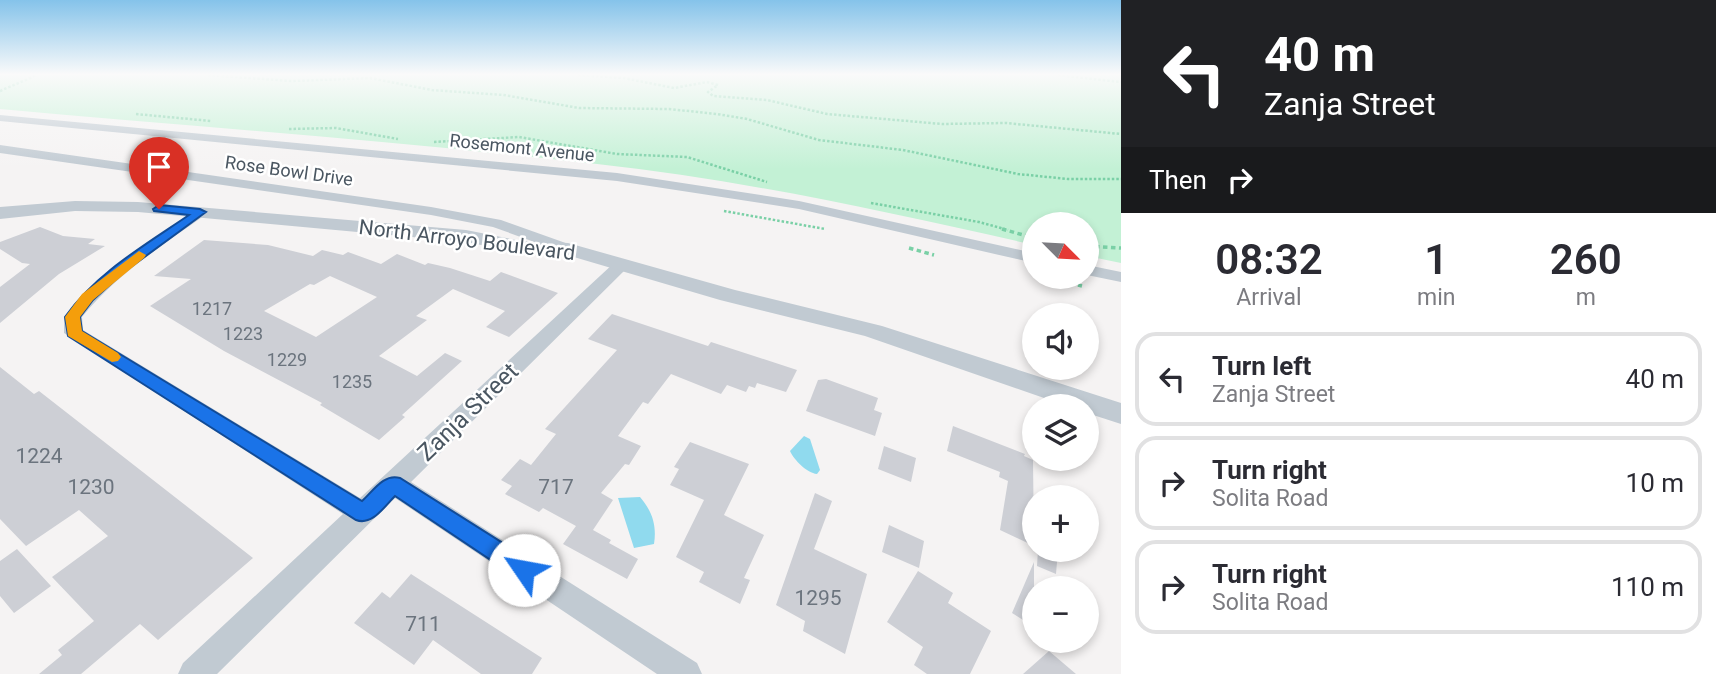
<!DOCTYPE html>
<html lang="en">
<head>
<meta charset="utf-8">
<style>
	:root { --surface:#fff; --page:#f2f2f3; --text:#2b2b33; --muted:#7c7c81; --line:#e1e1e2 }
	body { margin:0; font-family:Roboto,sans-serif; background:var(--page); color:var(--text); height:100vh; display:flex; flex-direction:column; font-size:26px; white-space:nowrap }
	* { box-sizing:border-box; margin:0 }
	p { font-size:23px; color:var(--muted) }
	.icon { flex:none; width:38px; height:38px; fill:none; stroke:currentColor; stroke-width:2; stroke-linecap:round; stroke-linejoin:round }
	.map { position:relative; flex:1; overflow:hidden }
	.drawer { display:flex; flex-direction:column; background:var(--surface); width:595px }
	.drawer>* { flex:none }
	.top-card { background:#202124; color:#fff; overflow:hidden }
	.needle { width:46px; rotate:114deg }
	.buttons { position:absolute; left:1022px; top:212px; display:grid; gap:14px }
	.buttons a { display:grid; place-items:center; width:77px; height:77px; border-radius:50%; background:var(--surface); box-shadow:0 4px 10px #0003; font-size:35px }
	.pin { position:absolute; display:grid; place-items:center; width:60px; height:60px; color:#fff; margin:-72px -30px; border-radius:50% 50% 50% 0; rotate:-45deg; box-shadow:0 0 7px #0007 }
	.pin .icon { rotate:45deg }
	.me { position:absolute; width:77px; margin:-38px; rotate:303deg; stroke-linejoin:round; filter:drop-shadow(0 0 5px #0008) }
	.turn { display:flex; align-items:center; gap:24px; height:147px; padding:0 28px; font-size:32px }
	.turn .icon { width:91px; height:91px; stroke-width:2.5 }
	.turn b { display:block; font-size:49px; line-height:60px }
	.then { display:flex; align-items:center; height:66px; padding:0 28px; background:#0003; gap:14px; font-size:26px }
	.eta { display:flex; justify-content:space-evenly; align-items:center; height:119px; text-align:center }
	.eta b { font-size:42px; font-weight:600; line-height:49px }
	ul { padding:0; list-style:none }
	li { display:flex; align-items:center; gap:21px; height:94px; margin:0 14px 10px; padding:0 14px; border:4px solid var(--line); border-radius:21px }
	li div { flex:1 }
	li b { display:block; font-size:26px }
	li em { font-style:normal }
	main { display:flex; flex:1; min-height:0 }
	.map>svg:first-child { display:block }
	.green { fill:#c3f1d5 }
	.water { fill:#90daee }
	.building { fill:#cdcfd5; fill-rule:evenodd }
	.lines { fill:none; stroke-linecap:round; stroke-linejoin:round }
	.path-far1 { stroke:#7ad0a6; stroke-width:2.5; stroke-dasharray:2.5 2; stroke-linecap:butt }
	.path { stroke:#7ad0a6; stroke-width:3.5; stroke-dasharray:4.5 3.5; stroke-linecap:butt }
	.minor { fill:#c1cad2; fill-rule:evenodd }
	.tertiary { fill:#c1cad2; fill-rule:evenodd }
	.route { fill:#1a73e8; stroke:#114b97; stroke-width:2 }
	.slow { fill:#f59e0b }
	.labels { text-anchor:middle; stroke-width:5; stroke-linejoin:round; paint-order:stroke }
	.far-street-label { font-size:18px; fill:#4a5661; stroke:#fff }
	.number-label { font-size:18px; fill:#6b747e }
	.street-label { font-size:21px; fill:#4a5661; stroke:#fff }
	.near-number-label { font-size:21px; fill:#6b747e }
	.near-street-label { font-size:24px; fill:#4a5661; stroke:#fff }
</style>
</head>
<body>
<main>
<div class="map">
<svg width="1121" height="674" viewBox="0 0 1121 674">
	<rect width="100%" height="100%" fill="#f5f3f3"/>
	<path class="green" d="M 0,75 L 1121,75 L 1121,263 L 1087,256 L 1087,224 L 1034,224 L 1034,245 C 889,212 744,180 597,164 C 398,141 199,127 0,109 Z"/>
	<path class="water" d="M 804,436 L 810,439 L 820,470 L 817,474 C 807,473 794,460 790,451 Z
		M 640,497 C 652,511 657,525 654,544 L 634,548 L 618,498 Z"/>
	<path class="building" d="M 40,227 L 63,236 L 95,239 L 88,244 L 105,246 L 59,274 L 0,323 L 0,287 L 30,264 L 22,263 L 0,249 L 0,242 Z
		M 204,240 L 268,245 L 313,256 L 322,250 L 343,255 L 348,252 L 381,264 L 397,254 L 425,265 L 428,263 L 450,268 L 490,281 L 501,272 L 558,293 L 509,337 L 486,327 L 505,311 L 453,289 L 416,316 L 427,320 L 379,356 L 417,376 L 445,353 L 462,361 L 402,415 L 405,417 L 379,440 L 320,405 L 322,403 L 224,351 L 150,306 L 191,279 L 154,276 ZM 330,276 L 377,297 L 316,337 L 264,311 L 310,284 L 314,285 Z
		M 612,314 L 708,346 L 711,342 L 797,370 L 786,392 L 757,383 L 755,388 L 749,386 L 746,392 L 727,385 L 721,394 L 671,374 L 648,404 L 643,402 L 618,436 L 641,446 L 629,465 L 625,464 L 601,493 L 613,500 L 593,530 L 611,540 L 609,543 L 638,559 L 627,579 L 563,544 L 576,526 L 543,508 L 539,512 L 505,494 L 512,486 L 501,480 L 520,459 L 531,465 L 556,434 L 545,429 L 617,350 L 588,339 Z
		M 0,367 L 34,394 L 39,391 L 253,558 L 158,640 L 140,624 L 81,674 L 39,674 L 62,655 L 58,650 L 94,621 L 52,577 L 108,536 L 79,510 L 26,546 L 0,519 Z
		M 826,379 L 878,398 L 874,410 L 882,413 L 875,436 L 806,411 L 818,380 Z
		M 953,426 L 1025,454 L 1024,456 L 1033,460 L 1034,546 L 1000,530 L 1008,481 L 999,477 L 1000,472 L 947,451 Z
		M 690,442 L 749,464 L 724,515 L 764,535 L 744,578 L 750,580 L 740,604 L 699,582 L 704,572 L 676,557 L 704,500 L 670,485 L 679,469 L 674,467 Z
		M 884,446 L 916,458 L 911,482 L 878,469 Z
		M 815,493 L 832,501 L 814,549 L 867,574 L 845,654 L 803,631 L 805,621 L 776,605 Z
		M 889,525 L 924,541 L 919,568 L 882,552 Z
		M 17,549 L 51,586 L 14,613 L 0,596 L 0,561 Z
		M 1038,550 L 1058,550 L 1056,574 L 1037,566 Z
		M 1034,562 L 1034,627 L 1012,613 Z
		M 918,571 L 953,593 L 948,603 L 991,631 L 970,674 L 927,674 L 914,665 L 923,647 L 887,622 Z
		M 411,574 L 542,658 L 532,674 L 481,674 L 433,640 L 414,665 L 354,623 L 382,592 L 390,598 Z
		M 1049,651 L 1076,674 L 1023,674 Z"/>
	<g class="lines">
		<path class="path-far1" d="M 208,75 L 292,81 L 370,78 L 432,90 L 504,95 L 579,108 L 669,109 L 717,114 L 747,119 L 819,140 L 903,150 L 1018,174 L 1068,179 L 1121,179
			M 578,75 L 624,78 L 674,88 L 707,82 L 718,85 L 708,92 L 713,96 L 767,100 L 827,114 L 942,124 L 1006,123 L 1121,134
			M 1058,75 L 1121,82
			M 0,91 L 37,75
			M 136,114 L 211,121
			M 289,129 L 336,128 L 398,139
			M 434,142 L 519,137 L 617,154 L 687,157 L 767,182
			M 871,203 L 979,222 L 1008,230
			M 724,211 L 825,229"/>
		<path class="path" d="M 1002,229 L 1034,238
			M 1087,246 L 1121,248
			M 909,248 L 934,255
			M 1039,276 L 1082,286"/>
		<path class="minor" d="M 0,115 L 617,173 L 799,201 L 1034,253 L 1034,263 L 799,209 L 617,181 L 0,121 Z
			M 0,145 L 431,207 L 501,220 L 574,246 L 576,249 L 568,254 L 493,227 L 431,215 L 0,153 Z
			M 200,208 L 207,212 L 205,215 C 161,246 116,275 82,317 L 83,330 L 360,498 L 614,263 L 626,263 L 628,266 L 626,269 L 411,482 L 697,663 L 702,674 L 657,674 L 395,498 L 217,674 L 178,674 L 183,663 L 343,514 L 64,333 L 64,317 L 80,297 L 110,269 Z
			M 1087,265 L 1121,272 L 1121,282 L 1087,275 Z"/>
		<path class="tertiary" d="M 75,201 L 138,202 L 466,230 L 521,241 L 568,243 L 735,290 L 882,326 L 1121,403 L 1121,424 L 1087,413 L 1087,406 L 1067,406 L 865,336 L 720,300 L 567,255 L 521,253 L 466,242 L 138,212 L 75,211 L 0,219 L 0,207 Z"/>
	</g>
	<linearGradient id="sky" x2="0" y2="1"><stop stop-color="#85c3ea"/><stop offset="0.44" stop-color="#fafafa"/><stop offset="1" stop-color="#fafafa" stop-opacity="0"/></linearGradient>
	<rect width="1121" height="169" fill="url(#sky)"/>
	<path class="route" d="M 159,205 L 200,209 L 206,212 L 124,272 L 93,300 L 80,317 L 82,331 L 362,501 C 373,491 384,473 400,478 L 533,562 L 536,570 L 533,577 L 524,580 L 516,577 L 395,496 C 384,507 372,526 356,520 L 68,336 L 65,317 C 96,273 145,245 189,215 L 154,211 L 153,209 Z"/>
	<path class="slow" d="M 139,251 L 146,255 L 144,258 L 93,300 L 80,317 L 82,331 L 118,353 L 121,357 L 118,361 L 112,362 L 68,336 L 65,317 L 82,294 Z"/>
	<g class="labels">
		<g class="far-street-label">
			<text transform="translate(522 148) rotate(6)" y="6">Rosemont Avenue</text>
			<text transform="translate(289 171) rotate(8)" y="6">Rose Bowl Drive</text>
		</g>
		<g class="number-label">
			<text x="212" y="315">1217</text>
			<text x="243" y="340">1223</text>
			<text x="287" y="366">1229</text>
			<text x="352" y="388">1235</text>
		</g>
		<g class="street-label">
			<text transform="translate(467 240) rotate(7)" y="7">North Arroyo Boulevard</text>
		</g>
		<g class="near-number-label">
			<text x="39" y="463">1224</text>
			<text x="91" y="494">1230</text>
			<text x="556" y="494">717</text>
			<text x="818" y="605">1295</text>
			<text x="423" y="631">711</text>
		</g>
		<g class="near-street-label">
			<text transform="translate(468 412) rotate(-44)" y="8">Zanja Street</text>
		</g>
	</g>
</svg>
<div class="buttons">
<a><svg class="needle" viewBox="-14 -14 28 28"><path d="M0-13l5 13h-10z" fill="#e53935"/><path d="M0 13l5-13h-10z" fill="#7c7c81"/></svg></a>
<a><svg class="icon" aria-label="sound" viewBox="0 0 24 24"><path d="M4 9h4l5-4v14l-5-4H4zM17 9q2 3 0 6"/></svg></a>
<a><svg class="icon" aria-label="layers" viewBox="0 0 24 24"><path d="M12 4l9 5-9 5-9-5zM3 14l9 5 9-5"/></svg></a>
<a>+</a>
<a>−</a>
</div>
<div class="pin" style="left:159px;top:209px;background:#d93025"><svg class="icon" aria-label="arrive" viewBox="0 0 24 24"><path d="M6 21V4h12l-3 4 3 4H6"/></svg></div>
<svg class="me" style="left:524px;top:570px" viewBox="-20 -20 40 40"><circle r="19" fill="#fff"/><path d="M0-13L10 11 0 6-10 11z" fill="#1a73e8"/></svg>
</div>
<section class="drawer">
<div class="top-card">
<div class="turn"><svg class="icon" aria-label="left" viewBox="0 0 24 24"><path d="M17 20v-9H6M10 6l-5 5 5 5"/></svg><div><b>40 m</b>Zanja Street</div></div>
<div class="then">Then<svg class="icon" aria-label="right" viewBox="0 0 24 24"><path d="M7 20v-9h11M14 6l5 5-5 5"/></svg></div>
</div>
<div class="eta">
<div><b>08:32</b><p>Arrival</p></div>
<div><b>1</b><p>min</p></div>
<div><b>260</b><p>m</p></div>
</div>
<ul>
<li><svg class="icon" aria-label="left" viewBox="0 0 24 24"><path d="M17 20v-9H6M10 6l-5 5 5 5"/></svg><div><b>Turn left</b><p>Zanja Street</p></div><em>40 m</em></li>
<li><svg class="icon" aria-label="right" viewBox="0 0 24 24"><path d="M7 20v-9h11M14 6l5 5-5 5"/></svg><div><b>Turn right</b><p>Solita Road</p></div><em>10 m</em></li>
<li><svg class="icon" aria-label="right" viewBox="0 0 24 24"><path d="M7 20v-9h11M14 6l5 5-5 5"/></svg><div><b>Turn right</b><p>Solita Road</p></div><em>110 m</em></li>
</ul>
</section>
</main>
</body>
</html>
